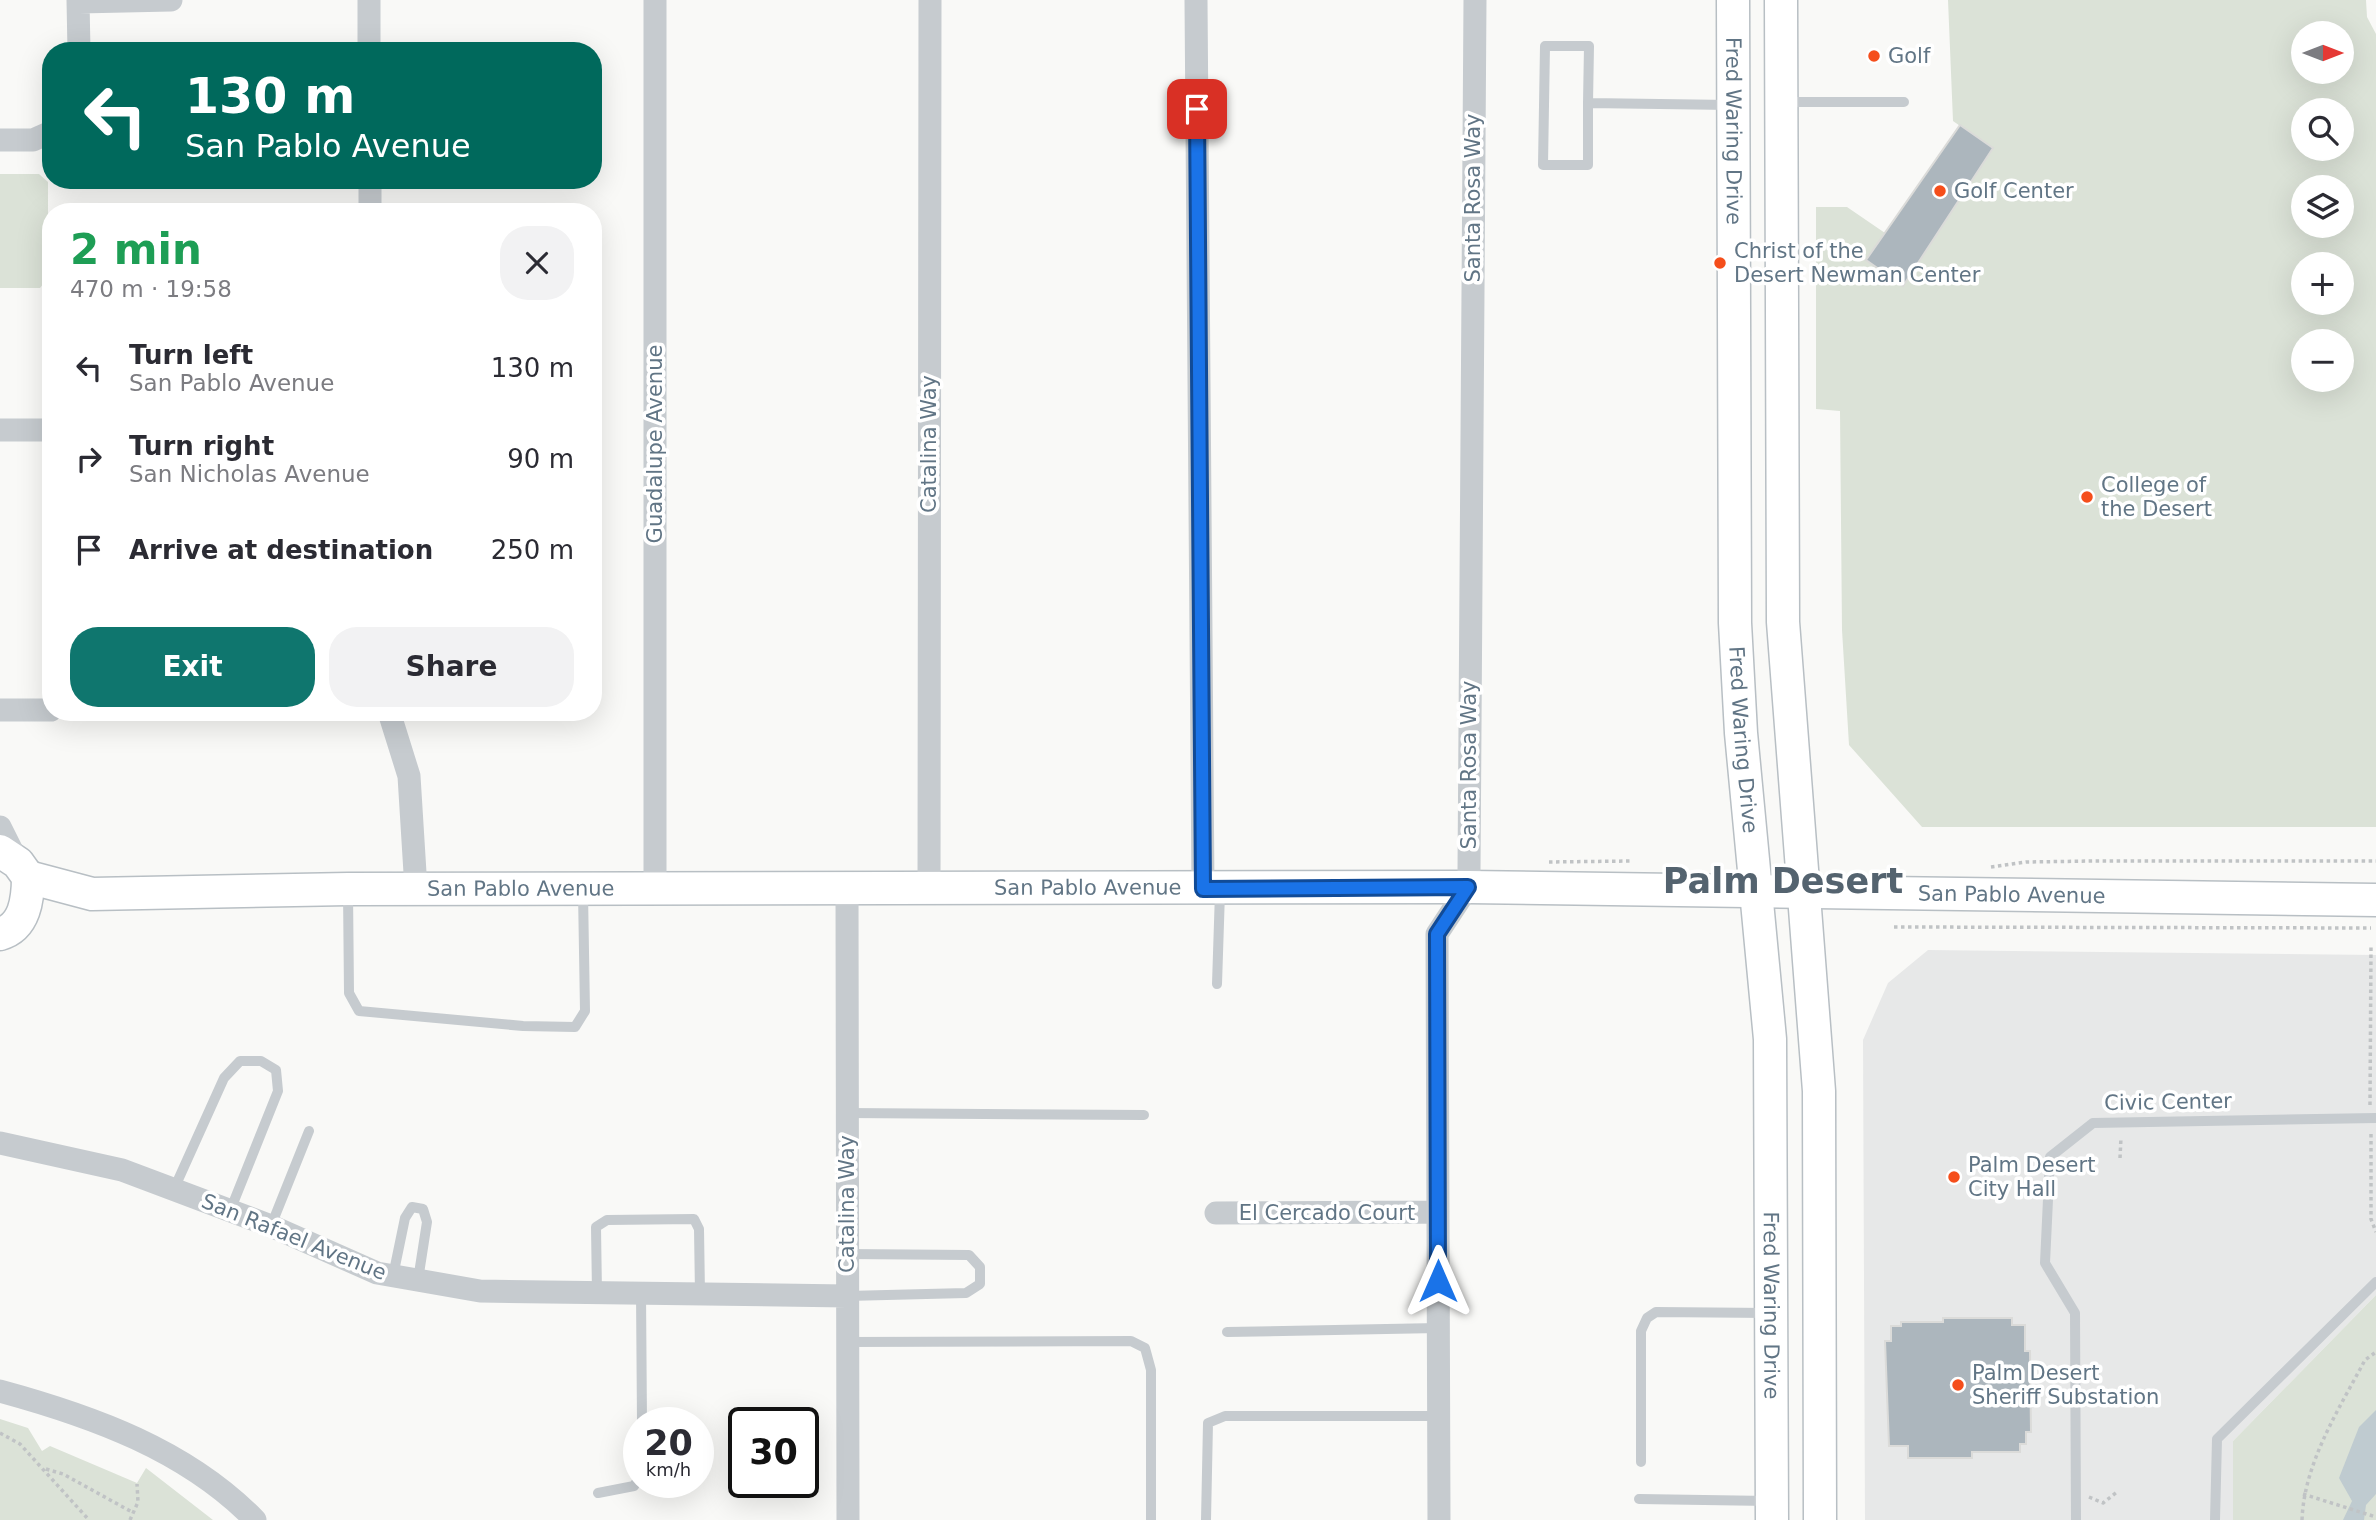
<!DOCTYPE html>
<html lang="en">
<head>
<meta charset="utf-8">
<style>
	:root { --surface:#fff; --page:#f2f2f3; --text:#2b2b33; --muted:#7c7c81; --accent:#0f766e }
	body { margin:0; font-family:"DejaVu Sans",sans-serif; background:var(--page); color:var(--text); height:100vh; display:flex; flex-direction:column; font-size:26px; white-space:nowrap }
	* { box-sizing:border-box; margin:0 }
	p { font-size:23px; color:var(--muted) }
	.icon { flex:none; width:38px; height:38px; fill:none; stroke:currentColor; stroke-width:2; stroke-linecap:round; stroke-linejoin:round }
	.map { position:relative; flex:1; overflow:hidden }
	.drawer { position:absolute; left:42px; top:203px; width:560px; height:518px; display:flex; flex-direction:column; background:var(--surface); border-radius:28px; box-shadow:0 7px 28px #0002 }
	.drawer>* { flex:none }
	.hud { position:absolute; left:42px; top:42px; width:560px; height:147px; border-radius:28px; box-shadow:0 7px 28px #0002; background:#00695c; color:#fff; overflow:hidden }
	.needle { width:46px; rotate:90deg }
	.controls { position:absolute; left:2291px; top:21px; display:grid; gap:14px }
	.controls a { display:grid; place-items:center; width:63px; height:63px; border-radius:50%; background:var(--surface); box-shadow:0 7px 28px #0002; font-size:35px }
	.speed { position:absolute; left:623px; top:1407px; display:flex; gap:14px; font-size:35px; font-weight:700; text-align:center }
	.speed>* { display:grid; place-content:center; width:91px; height:91px; border-radius:50%; background:var(--surface); box-shadow:0 7px 28px #0002; line-height:1 }
	.speed small { font-size:18px; font-weight:400 }
	.speed .limit { border:4px solid #111; border-radius:10px; background:#fff; color:#111 }
	.pin { position:absolute; display:grid; place-items:center; width:60px; height:60px; color:#fff; margin:-30px; border-radius:14px; box-shadow:0 4px 10px #0006 }
	.me { position:absolute; width:77px; margin:-38px; rotate:0deg; stroke-linejoin:round; filter:drop-shadow(0 0 5px #0008) }
	.turn { display:flex; align-items:center; gap:24px; height:147px; padding:0 28px; font-size:32px }
	.turn .icon { width:91px; height:91px; stroke-width:2.5 }
	.turn b { display:block; font-size:49px; line-height:60px }
	.round { display:grid; place-items:center; flex:none; width:74px; height:74px; border-radius:28px; background:var(--page) }
	.head { display:flex; align-items:center; justify-content:space-between; height:119px; padding:0 28px }
	h1 { font-size:42px; font-weight:600; line-height:52px; color:#1e9e55 }
	.primary-button { display:flex; gap:14px; margin-top:auto; padding:14px 28px }
	.primary-button a { flex:1; height:80px; border-radius:28px; background:var(--accent); color:#fff; font-size:28px; font-weight:600; line-height:80px; text-align:center }
	.primary-button a+a { background:var(--page); color:var(--text) }
	ul { padding:0; list-style:none }
	li { display:flex; align-items:center; gap:21px; height:91px; padding:0 28px }
	li div { flex:1 }
	li b { display:block; font-size:26px }
	li em { font-style:normal }
	.map>svg:first-child { display:block }
	.built { fill:#e7e8e8 }
	.green { fill:#dbe2d7; fill-rule:evenodd }
	.water { fill:#bfcbd0 }
	.building { fill:#acb6bd; stroke:#dbdbd9; stroke-width:2 }
	.lines { fill:none; stroke-linecap:round; stroke-linejoin:round }
	.secondary-casing { stroke:#b8bfc4; stroke-width:35 }
	.path { stroke:#c0c3c5; stroke-width:3.5; stroke-dasharray:3.5 3.5; stroke-linecap:butt }
	.lane { stroke:#c6cbcf; stroke-width:10 }
	.street { stroke:#c6cbcf; stroke-width:23 }
	.secondary { stroke:#fff; stroke-width:32 }
	.route-casing { stroke:#114b97; stroke-width:18 }
	.route { stroke:#1a73e8; stroke-width:12 }
	.poi-dot { fill:#f54e1b; stroke:#fff; stroke-width:2.5 }
	.labels { text-anchor:middle; stroke-width:7; stroke-linejoin:round; paint-order:stroke }
	.poi-label { font-size:21px; fill:#617585; stroke:#fff; text-anchor:start }
	.street-label { font-size:21px; fill:#617585; stroke:#fff }
	.town-label { font-size:35px; font-weight:bold; fill:#54636f; stroke:#fff }
</style>
</head>
<body>
<div class="map">
<svg width="2376" height="1520" viewBox="0 0 2376 1520">
	<rect width="100%" height="100%" fill="#f9f9f7"/>
	<path class="built" d="M 1928,950 L 2376,955 L 2376,1295 L 2233,1441 L 2233,1520 L 1865,1520 L 1863,1040 L 1888,983 Z"/>
	<path class="green" d="M 1948,0 L 2366,0 L 2367,17 L 2376,34 L 2376,827 L 1922,827 L 1849,745 L 1842,630 L 1840,411 L 1816,409 L 1816,207 L 1847,207 L 1885,233 L 1867,260 L 1903,286 L 1993,149 L 1953,121 ZM 2303,33 L 2342,33 L 2342,72 L 2303,72 ZM 2303,110 L 2342,110 L 2342,149 L 2303,149 ZM 2303,187 L 2342,187 L 2342,226 L 2303,226 ZM 2303,264 L 2342,264 L 2342,303 L 2303,303 ZM 2303,341 L 2342,341 L 2342,380 L 2303,380 Z
		M 0,174 L 39,174 L 48,182 L 48,278 L 40,288 L 0,288 Z
		M 2376,1295 L 2376,1520 L 2233,1520 L 2233,1441 Z
		M 0,1419 L 28,1428 L 42,1451 L 50,1446 L 137,1483 L 146,1468 L 213,1520 L 0,1520 Z"/>
	<path class="water" d="M 2376,1410 L 2376,1494 L 2366,1505 L 2364,1520 L 2343,1520 L 2352,1501 L 2339,1478 L 2359,1427 Z"/>
	<path class="building" d="M 1960,125 L 1993,148 L 1903,286 L 1866,260 Z
		M 1943,1318 L 2012,1318 L 2012,1325 L 2025,1325 L 2025,1351 L 2030,1351 L 2031,1432 L 2026,1432 L 2026,1444 L 2020,1444 L 2020,1452 L 1972,1452 L 1972,1458 L 1908,1458 L 1908,1446 L 1889,1446 L 1885,1341 L 1891,1341 L 1891,1326 L 1901,1326 L 1901,1322 L 1943,1322 Z"/>
	<g class="lines">
		<defs>
			<g id="secondary">
				<path id="s1" d="M 1733,0 L 1735,623 L 1741,733 L 1770,1039 L 1772,1520"/>
				<path d="M 1781,0 L 1783,622 L 1819,1091 L 1820,1520"/>
				<path d="M 0,851 L 18,863 L 28,877 C 28,899 25,927 0,934"/>
				<path id="s2" d="M 28,877 L 92,894 L 348,889 L 1468,887 L 2376,900"/>
			</g>
		</defs>
		<use href="#secondary" class="secondary-casing"/>
		<path class="path" d="M 1549,862 L 1632,861
			M 1991,867 L 2026,862 L 2093,861 L 2376,861
			M 1894,927 L 2371,928
			M 2370,1105 L 2371,947
			M 2121,1108 L 2125,1097
			M 2371,1134 L 2371,1219 L 2376,1232
			M 2120,1158 L 2121,1137
			M 0,1433 L 20,1444 L 89,1520
			M 46,1469 L 63,1474 L 132,1512
			M 2303,1494 L 2376,1517
			M 2089,1497 L 2103,1503 L 2117,1492
			M 130,1520 L 138,1502 L 137,1484
			M 2302,1520 C 2304,1463 2339,1409 2365,1360 L 2376,1352"/>
		<path class="lane" d="M 1784,102 L 1904,102
			M 1588,103 L 1588,165 L 1543,165 L 1545,46 L 1589,46 L 1588,103 L 1731,105
			M 348,891 L 349,993 L 359,1011 L 523,1026 L 575,1027 L 585,1011 L 583,892
			M 1217,984 L 1220,892
			M 847,1113 L 1144,1115
			M 174,1189 L 224,1078 L 240,1061 L 261,1061 L 276,1070 L 278,1091 L 230,1211
			M 271,1226 L 309,1131
			M 847,1254 L 969,1255 L 980,1267 L 980,1284 L 966,1293 L 847,1296
			M 393,1276 L 405,1218 L 412,1207 L 423,1209 L 427,1222 L 418,1280
			M 597,1293 L 596,1227 L 607,1220 L 694,1219 L 699,1229 L 700,1294
			M 641,1293 L 642,1423
			M 1227,1332 L 1438,1328
			M 847,1342 L 1131,1341 L 1145,1348 L 1151,1370 L 1151,1520
			M 1641,1462 L 1641,1331 L 1647,1318 L 1656,1312 L 1769,1313
			M 598,1493 L 634,1486 L 639,1478
			M 1639,1499 L 1769,1501
			M 1206,1520 L 1208,1423 L 1225,1416 L 1439,1416
			M 2076,1520 L 2075,1313 L 2045,1263 L 2050,1157 L 2093,1123 L 2376,1118
			M 2215,1520 L 2217,1439 L 2376,1282"/>
		<path class="street" d="M 78,0 L 79,51
			M 369,0 L 369,51
			M 655,0 L 655,889
			M 1196,0 L 1203,889
			M 79,2 L 171,0
			M 0,140 L 33,140 L 51,132
			M 370,180 L 370,212
			M 0,430 L 51,430
			M 0,710 L 51,710
			M 389,712 L 409,776 L 416,889
			M 0,827 L 18,863
			M 847,889 L 848,1520
			M 929,889 L 930,0
			M 0,1143 L 122,1170 L 271,1226 L 377,1273 L 480,1291 L 847,1296
			M 1216,1213 L 1438,1212
			M 0,1391 C 92,1416 187,1450 255,1520
			M 1439,1520 L 1437,934 L 1468,887 L 1469,872 L 1475,0"/>
		<use href="#secondary" class="secondary"/>
	</g>
	<g class="lines">
		<defs>
			<path id="route" d="M 1197,109 L 1203,889 L 1468,887 L 1437,934 L 1438,1281"/>
		</defs>
		<use href="#route" class="route-casing"/>
		<use href="#route" class="route"/>
	</g>
	<g class="poi-dot">
		<circle cx="1874" cy="56" r="7"/>
		<circle cx="1940" cy="191" r="7"/>
		<circle cx="1720" cy="263" r="7"/>
		<circle cx="2087" cy="497" r="7"/>
		<circle cx="1954" cy="1177" r="7"/>
		<circle cx="1958" cy="1385" r="7"/>
	</g>
	<g class="labels">
		<g class="poi-label">
			<text x="1888" y="63">Golf</text>
			<text x="1954" y="198">Golf Center</text>
			<text x="1734" y="258">Christ of the<tspan x="1734" dy="24">Desert Newman Center</tspan></text>
			<text x="2101" y="492">College of<tspan x="2101" dy="24">the Desert</tspan></text>
			<text x="1968" y="1172">Palm Desert<tspan x="1968" dy="24">City Hall</tspan></text>
			<text x="1972" y="1380">Palm Desert<tspan x="1972" dy="24">Sheriff Substation</tspan></text>
		</g>
		<g class="street-label">
			<text dy="7" stroke="none"><textPath href="#s1" startOffset="131">Fred Waring Drive</textPath></text>
			<text transform="translate(1473 198) rotate(-90)" y="7">Santa Rosa Way</text>
			<text transform="translate(655 444) rotate(-90)" y="7">Guadalupe Avenue</text>
			<text transform="translate(929 444) rotate(-90)" y="7">Catalina Way</text>
			<text dy="7" stroke="none"><textPath href="#s1" startOffset="740">Fred Waring Drive</textPath></text>
			<text transform="translate(1469 765) rotate(-90)" y="7">Santa Rosa Way</text>
			<text dy="7" stroke="none"><textPath href="#s2" startOffset="495">San Pablo Avenue</textPath></text>
			<text dy="7" stroke="none"><textPath href="#s2" startOffset="1062">San Pablo Avenue</textPath></text>
			<text dy="7" stroke="none"><textPath href="#s2" startOffset="1986">San Pablo Avenue</textPath></text>
			<text transform="translate(2168 1102) rotate(-1)" y="7">Civic Center</text>
			<text transform="translate(847 1204) rotate(-90)" y="7">Catalina Way</text>
			<text x="1327" y="1220">El Cercado Court</text>
			<text transform="translate(294 1237) rotate(22)" y="7">San Rafael Avenue</text>
			<text dy="7" stroke="none"><textPath href="#s1" startOffset="1307">Fred Waring Drive</textPath></text>
		</g>
		<g class="town-label">
			<text x="1783" y="893">Palm Desert</text>
		</g>
	</g>
</svg>
<div class="controls">
<a><svg class="needle" viewBox="-14 -14 28 28"><path d="M0-13l5 13h-10z" fill="#e53935"/><path d="M0 13l5-13h-10z" fill="#7c7c81"/></svg></a>
<a><svg class="icon" aria-label="search" viewBox="0 0 24 24"><circle cx="10" cy="10" r="6"/><path d="M15 15l6 6"/></svg></a>
<a><svg class="icon" aria-label="layers" viewBox="0 0 24 24"><path d="M12 4l9 5-9 5-9-5zM3 14l9 5 9-5"/></svg></a>
<a>+</a>
<a>−</a>
</div>
<div class="speed"><div>20<small>km/h</small></div><div class="limit">30</div></div>
<div class="pin" style="left:1197px;top:109px;background:#d93025"><svg class="icon" aria-label="arrive" viewBox="0 0 24 24"><path d="M6 21V4h12l-3 4 3 4H6"/></svg></div>
<svg class="me" style="left:1438px;top:1281px" viewBox="-20 -20 40 40"><path d="M0-17L14 15 0 8-14 15z" fill="#1a73e8" stroke="#fff" stroke-width="4"/></svg>
<div class="hud">
<div class="turn"><svg class="icon" aria-label="left" viewBox="0 0 24 24"><path d="M17 20v-9H6M10 6l-5 5 5 5"/></svg><div><b>130 m</b>San Pablo Avenue</div></div>
</div>
<section class="drawer">
<div class="head"><div><h1>2 min</h1><p>470 m · 19:58</p></div><a class="round"><svg class="icon" aria-label="close" viewBox="0 0 24 24"><path d="M6 6l12 12M18 6L6 18"/></svg></a></div>
<ul>
<li><svg class="icon" aria-label="left" viewBox="0 0 24 24"><path d="M17 20v-9H6M10 6l-5 5 5 5"/></svg><div><b>Turn left</b><p>San Pablo Avenue</p></div><em>130 m</em></li>
<li><svg class="icon" aria-label="right" viewBox="0 0 24 24"><path d="M7 20v-9h11M14 6l5 5-5 5"/></svg><div><b>Turn right</b><p>San Nicholas Avenue</p></div><em>90 m</em></li>
<li><svg class="icon" aria-label="arrive" viewBox="0 0 24 24"><path d="M6 21V4h12l-3 4 3 4H6"/></svg><div><b>Arrive at destination</b></div><em>250 m</em></li>
</ul>
<div class="primary-button"><a>Exit</a><a>Share</a></div>
</section>
</div>
</body>
</html>
